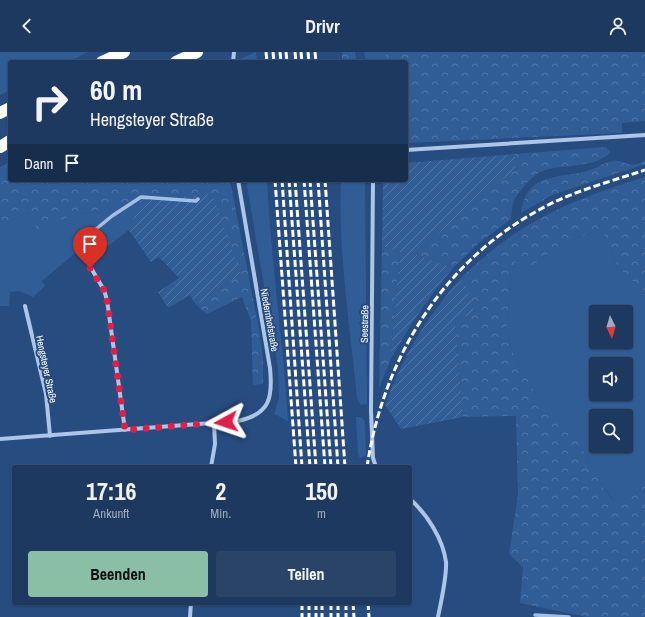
<!DOCTYPE html>
<html lang="de">
<head>
<meta charset="utf-8">
<style>
	:root { --surface:#1d395f; --page:#2a4468; --text:#f1f3f6; --muted:#a0acbd; --line:#3b5374; --accent:#8abfa5 }
	body { margin:0; font-family:"Archivo Narrow",sans-serif; background:var(--page); color:var(--text); height:100vh; display:flex; flex-direction:column; font-size:15px; white-space:nowrap }
	* { box-sizing:border-box; margin:0 }
	p { font-size:13px; color:var(--muted) }
	.icon { flex:none; width:22px; height:22px; fill:none; stroke:currentColor; stroke-width:2; stroke-linecap:round; stroke-linejoin:round }
	.map { position:relative; flex:1; overflow:hidden }
	.side { position:absolute; left:12px; top:413px; width:400px; height:140px; display:flex; flex-direction:column; background:var(--surface); border-radius:4px; box-shadow:0 1px 3px #0004,0 0 0 1px var(--line) }
	.side>* { flex:none }
	.top-card { position:absolute; left:8px; top:8px; width:400px; height:122px; border-radius:4px; box-shadow:0 1px 3px #0004,0 0 0 1px var(--line); background:#1d395f; color:var(--text); overflow:hidden }
	.needle { width:26px; rotate:175deg }
	.fabs { position:absolute; left:589px; top:253px; display:grid; gap:8px }
	.fabs a { display:grid; place-items:center; width:44px; height:44px; border-radius:4px; background:var(--surface); box-shadow:0 1px 3px #0004,0 0 0 1px var(--line); font-size:20px }
	.pin { position:absolute; display:grid; place-items:center; width:34px; height:34px; color:#fff; margin:-41px -17px; border-radius:50% 50% 50% 0; rotate:-45deg; box-shadow:0 0 4px #0007 }
	.pin .icon { rotate:45deg }
	.me { position:absolute; width:44px; margin:-22px; rotate:265deg; stroke-linejoin:round; filter:drop-shadow(0 0 3px #0008) }
	.turn { display:flex; align-items:center; gap:14px; height:84px; padding:0 16px; font-size:18px }
	.turn .icon { width:52px; height:52px; stroke-width:2.5 }
	.turn b { display:block; font-size:28px; line-height:34px }
	.then { display:flex; align-items:center; height:38px; padding:0 16px; background:#0003; gap:8px; font-size:15px }
	.eta { display:flex; justify-content:space-evenly; align-items:center; height:68px; text-align:center }
	.eta b { font-size:24px; font-weight:700; line-height:28px }
	.action { display:flex; gap:8px; margin-top:auto; padding:8px 16px }
	.action a { flex:1; height:46px; border-radius:4px; background:var(--accent); color:#111; font-size:16px; font-weight:700; line-height:46px; text-align:center }
	.action a+a { background:var(--page); color:var(--text) }
	header { display:flex; justify-content:space-between; align-items:center; height:52px; padding:0 16px; background:var(--surface); font-size:18px; font-weight:700 }
	.map>svg:first-child { display:block }
	.green { fill:#315d97; fill-rule:evenodd }
	.forest { fill:url(#forest-crowns) }
	.garden { fill:url(#garden-furrows) }
	.lines { fill:none; stroke-linecap:round; stroke-linejoin:round }
	.stream { stroke:#a2c0e6; stroke-width:3.5 }
	.minor { stroke:#adc6e6; stroke-width:4 }
	.motorway { stroke:#fff; stroke-width:12 }
	.rail { stroke:#fff; stroke-width:3; stroke-dasharray:7 3; stroke-linecap:butt }
	.route { stroke:#e11d48; stroke-width:7; stroke-dasharray:0 12.6 }
	.labels { text-anchor:middle; stroke-width:4; stroke-linejoin:round; paint-order:stroke }
	.street-label { font-size:10px; fill:#fff; stroke:#274c7f }
</style>
</head>
<body>
<header><svg class="icon" aria-label="back" viewBox="0 0 24 24"><path d="M15 5l-7 7 7 7"/></svg>Drivr<svg class="icon" aria-label="person" viewBox="0 0 24 24"><circle cx="12" cy="8" r="4"/><path d="M4 21q1-7 8-7t8 7"/></svg></header>
<div class="map">
<svg width="645" height="565" viewBox="0 0 645 565">
	<defs>
		<pattern id="forest-crowns" width="20" height="18" patternUnits="userSpaceOnUse"><rect width="20" height="18" fill="#315d97"/><path d="M2 6a3 3 0 1 1 6 0M12 15a3 3 0 1 1 6 0" fill="none" stroke="#5075a7"/></pattern>
		<pattern id="garden-furrows" width="10" height="10" patternUnits="userSpaceOnUse"><rect width="10" height="10" fill="#315d97"/><path d="M-1 1l2-2M0 10L10 0M9 11l2-2" fill="none" stroke="#5075a7"/></pattern>
	</defs>
	<rect width="100%" height="100%" fill="#274c7f"/>
	<path class="green" d="M 0,0 L 88,0 L 68,10 L 10,10 L 10,38 L 0,43 Z
		M 256,0 L 257,10 L 240,10 L 240,7 Z
		M 364,0 L 387,0 L 384,10 L 366,10 Z
		M 246,128 L 267,128 C 271,209 283,288 288,369 L 274,362 L 279,346 L 278,316 Z
		M 341,128 L 365,128 L 367,352 L 361,353 L 357,346 C 350,274 338,201 341,128 Z
		M 140,149 L 129,178 L 108,194 L 98,182 L 42,229 L 45,234 L 33,245 L 19,239 L 10,240 L 9,254 L 0,254 L 0,175 L 29,159 L 39,181 L 73,162 L 92,161 Z
		M 601,177 L 619,216 L 645,240 L 645,430 C 641,443 625,449 613,447 L 600,431 L 583,398 L 537,343 L 514,305 L 507,280 L 507,266 L 512,223 L 516,209 L 524,207 L 531,215 L 561,192 ZM 596,260 L 626,260 L 626,290 L 596,290 ZM 596,312 L 626,312 L 626,342 L 596,342 ZM 596,364 L 626,364 L 626,394 L 596,394 Z
		M 356,365 L 361,365 L 365,369 L 366,403 L 360,406 L 358,402 Z"/>
	<path class="forest" d="M 342,0 L 355,0 L 357,10 L 342,10 Z
		M 387,0 L 645,0 L 645,69 L 622,71 L 622,81 L 408,91 L 406,57 L 406,10 L 384,10 Z
		M 606,95 L 610,100 C 600,116 560,112 543,119 C 536,121 531,127 526,132 C 513,147 513,148 511,167 L 479,191 L 453,216 L 414,202 L 515,117 L 515,102 Z
		M 645,108 L 645,112 L 552,143 L 521,161 C 527,120 556,127 587,119 C 596,117 604,110 613,109 C 626,107 628,119 645,108 Z
		M 10,110 L 10,128 L 230,128 L 260,283 L 263,307 L 263,332 L 253,333 L 251,269 L 242,245 L 207,262 L 196,253 L 241,222 L 149,148 L 140,149 L 92,161 L 73,162 L 39,182 L 29,159 L 0,175 L 0,115 Z
		M 645,125 L 645,240 L 619,216 L 601,177 L 561,192 L 531,215 L 526,214 L 524,207 L 516,209 L 512,223 L 507,266 L 507,280 L 514,305 L 537,343 L 571,381 L 583,398 L 600,431 L 612,447 C 625,449 641,443 645,430 L 645,565 L 587,565 L 520,551 L 523,515 L 509,502 L 518,443 L 516,364 L 463,365 L 455,268 L 475,260 L 463,227 L 457,230 C 517,170 566,150 645,125 Z
		M 382,194 L 400,200 L 390,309 L 379,336 Z"/>
	<path class="garden" d="M 515,102 L 515,117 L 414,202 L 453,216 C 429,245 408,275 390,309 L 400,200 L 382,194 L 383,128 L 406,128 L 406,111 Z
		M 212,142 L 241,222 L 196,253 L 190,243 L 168,256 L 158,240 L 179,226 L 159,205 L 151,210 L 129,178 L 140,149 Z
		M 464,227 L 475,261 L 455,268 L 463,365 L 401,377 L 385,353 C 399,315 417,280 443,248 C 449,240 454,231 464,227 Z"/>
	<g class="lines">
		<path class="stream" d="M 90,182 L 112,164 L 141,145 L 196,149 L 198,147
			M 535,563 L 569,565"/>
		<path class="minor" d="M 233,10 L 234,0
			M 406,98 L 645,83
			M 373,128 L 371,359 L 373,406 L 376,415
			M 91,216 L 104,238 L 107,248 L 125,378
			M 25,254 L 46,342 L 50,384
			M 0,387 L 238,369 C 270,362 273,346 270,316 L 238,128
			M 211,415 L 215,392 L 214,371
			M 410,447 C 427,462 443,487 446,510 C 447,524 441,550 438,565
			M 190,565 L 191,551"/>
		<path class="motorway" d="M 102,10 L 124,0
			M 176,10 L 197,0
			M 0,61 L 10,56
			M 0,95 L 10,89"/>
		<path class="rail" d="M 266,0 L 267,10
			M 273,0 L 274,10
			M 280,0 L 281,10
			M 286,0 L 287,10
			M 295,0 L 296,10
			M 301,0 L 302,10
			M 308,0 L 309,10
			M 315,0 L 316,10
			M 275,128 L 296,415
			M 282,128 L 302,415
			M 289,128 L 310,415
			M 295,128 L 316,415
			M 304,128 L 325,415
			M 310,128 L 331,415
			M 318,128 L 338,415
			M 325,128 L 345,415
			M 367,415 C 383,308 441,212 537,159 C 570,140 609,130 645,118
			M 302,551 L 302,565
			M 309,551 L 309,565
			M 316,551 L 316,565
			M 322,551 L 322,565
			M 331,551 L 331,565
			M 338,551 L 338,565
			M 346,551 L 346,565
			M 353,551 L 354,565
			M 368,551 L 369,565"/>
	</g>
	<g class="lines">
		<path class="route" d="M 90,216 L 104,238 L 107,248 L 125,378 L 226,370"/>
	</g>
	<g class="labels">
		<g class="street-label">
			<text transform="translate(270 268) rotate(80)" y="4">Niedernhofstraße</text>
			<text transform="translate(364 272) rotate(-89)" y="4">Seestraße</text>
			<text transform="translate(47 317) rotate(78)" y="4">Hengsteyer Straße</text>
		</g>
	</g>
</svg>
<div class="fabs">
<a><svg class="needle" viewBox="-14 -14 28 28"><path d="M0-13l5 13h-10z" fill="#e53935"/><path d="M0 13l5-13h-10z" fill="#a0acbd"/></svg></a>
<a><svg class="icon" aria-label="sound" viewBox="0 0 24 24"><path d="M4 9h4l5-4v14l-5-4H4zM17 9q2 3 0 6"/></svg></a>
<a><svg class="icon" aria-label="search" viewBox="0 0 24 24"><circle cx="10" cy="10" r="6"/><path d="M15 15l6 6"/></svg></a>
</div>
<div class="pin" style="left:90px;top:216px;background:#d93025"><svg class="icon" aria-label="arrive" viewBox="0 0 24 24"><path d="M6 21V4h12l-3 4 3 4H6"/></svg></div>
<svg class="me" style="left:226px;top:370px" viewBox="-20 -20 40 40"><path d="M0-17L14 15 0 8-14 15z" fill="#e11d48" stroke="#fff" stroke-width="4"/></svg>
<div class="top-card">
<div class="turn"><svg class="icon" aria-label="right" viewBox="0 0 24 24"><path d="M7 20v-9h11M14 6l5 5-5 5"/></svg><div><b>60 m</b>Hengsteyer Straße</div></div>
<div class="then">Dann<svg class="icon" aria-label="arrive" viewBox="0 0 24 24"><path d="M6 21V4h12l-3 4 3 4H6"/></svg></div>
</div>
<section class="side">
<div class="eta">
<div><b>17:16</b><p>Ankunft</p></div>
<div><b>2</b><p>Min.</p></div>
<div><b>150</b><p>m</p></div>
</div>
<div class="action"><a>Beenden</a><a>Teilen</a></div>
</section>
</div>
</body>
</html>
